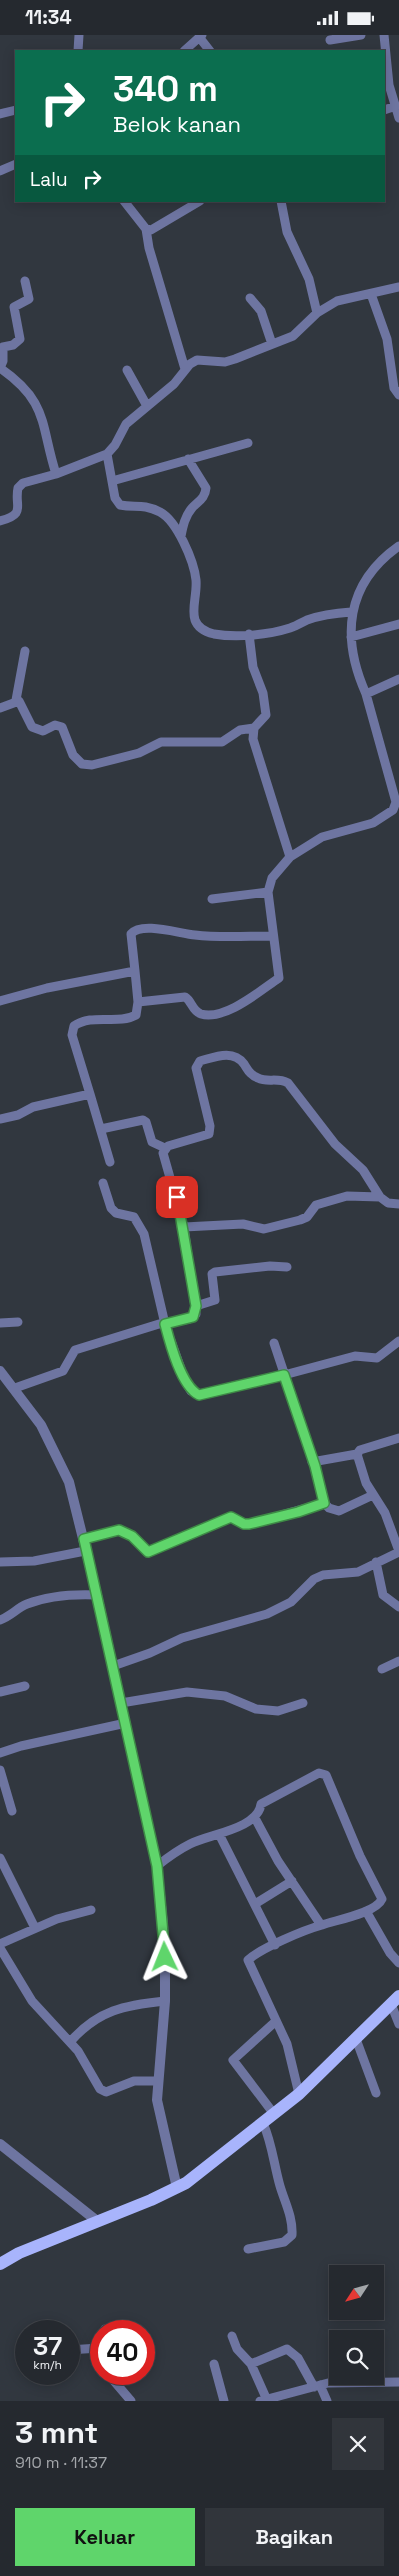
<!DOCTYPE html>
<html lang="id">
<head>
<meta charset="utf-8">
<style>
	:root { --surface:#25292f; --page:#31353b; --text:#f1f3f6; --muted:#a3a6aa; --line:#42454b; --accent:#5fd56b }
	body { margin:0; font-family:"Space Grotesk",sans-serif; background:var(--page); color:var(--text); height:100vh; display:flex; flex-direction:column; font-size:19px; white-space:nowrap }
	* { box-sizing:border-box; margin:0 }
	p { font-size:16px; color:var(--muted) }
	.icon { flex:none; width:28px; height:28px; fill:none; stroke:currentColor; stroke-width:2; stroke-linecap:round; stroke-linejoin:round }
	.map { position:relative; height:2366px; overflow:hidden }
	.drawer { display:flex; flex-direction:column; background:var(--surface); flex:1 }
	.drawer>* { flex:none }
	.top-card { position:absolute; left:15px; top:15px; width:370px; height:152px; border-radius:0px; box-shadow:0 2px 12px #0003,0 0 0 1px var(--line); background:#0b6e4f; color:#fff; overflow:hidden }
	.needle { width:32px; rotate:234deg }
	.tools { position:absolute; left:329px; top:2230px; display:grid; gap:10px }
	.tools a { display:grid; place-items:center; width:55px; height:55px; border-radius:0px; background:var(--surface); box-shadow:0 2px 12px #0003,0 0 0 1px var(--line); font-size:25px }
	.speed { position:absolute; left:15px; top:2285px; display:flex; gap:10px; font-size:25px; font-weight:700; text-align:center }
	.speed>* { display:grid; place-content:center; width:65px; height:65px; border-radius:50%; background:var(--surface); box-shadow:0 2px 12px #0003,0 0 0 1px var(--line); line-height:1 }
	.speed small { font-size:12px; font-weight:400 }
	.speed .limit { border:8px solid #d22; background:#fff; color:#111 }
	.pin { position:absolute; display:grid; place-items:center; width:42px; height:42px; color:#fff; margin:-21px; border-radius:10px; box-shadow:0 2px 8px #0006 }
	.me { position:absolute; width:55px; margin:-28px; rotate:358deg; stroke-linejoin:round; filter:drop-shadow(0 0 4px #0008) }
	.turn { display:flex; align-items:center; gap:18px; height:105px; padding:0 15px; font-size:22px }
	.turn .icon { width:65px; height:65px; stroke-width:2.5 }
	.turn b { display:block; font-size:35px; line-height:42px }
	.then { display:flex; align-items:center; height:48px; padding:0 15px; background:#0003; gap:10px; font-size:19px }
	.round { display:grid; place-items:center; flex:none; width:52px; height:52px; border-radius:0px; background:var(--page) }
	.head { display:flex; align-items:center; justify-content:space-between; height:85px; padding:0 15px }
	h1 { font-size:30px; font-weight:700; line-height:38px }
	.button { display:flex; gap:10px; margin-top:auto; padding:10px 15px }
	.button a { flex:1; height:58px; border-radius:0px; background:var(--accent); color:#111; font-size:20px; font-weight:700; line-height:58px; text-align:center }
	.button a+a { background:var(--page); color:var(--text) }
	.status { display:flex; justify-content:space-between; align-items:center; height:35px; padding:0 25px; background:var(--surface); direction:ltr }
	.status svg { height:14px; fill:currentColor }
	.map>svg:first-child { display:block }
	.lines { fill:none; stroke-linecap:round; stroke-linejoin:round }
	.minor { stroke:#6e75a1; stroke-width:9 }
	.tertiary { stroke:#6e75a1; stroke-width:10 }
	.primary { stroke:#a8b4fc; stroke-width:12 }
	.route-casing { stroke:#3e8a46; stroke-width:12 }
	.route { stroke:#5fd56b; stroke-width:9 }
</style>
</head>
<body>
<div class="status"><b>11:34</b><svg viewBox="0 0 49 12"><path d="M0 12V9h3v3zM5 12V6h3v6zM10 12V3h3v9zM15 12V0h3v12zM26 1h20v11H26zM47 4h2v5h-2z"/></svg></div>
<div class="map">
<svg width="399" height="2366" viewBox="0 0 399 2366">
	<rect width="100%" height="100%" fill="#31373f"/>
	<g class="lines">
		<path class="minor" d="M 384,0 L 389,50 L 399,83
			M 199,2 L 210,16
			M 330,5 L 361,0
			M 78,16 L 79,0
			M 184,16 L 202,0
			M 384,75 L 396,71
			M 0,79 L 16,75
			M 0,136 L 16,129
			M 124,166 L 146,194 L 151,195 L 200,166
			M 281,166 L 287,197 L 309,244 L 317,278
			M 146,194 L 149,213 L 185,334
			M 371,259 L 387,304 L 394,353 L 399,360
			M 250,263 L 261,276 L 272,309
			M 0,333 C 49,367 40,389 56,439
			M 0,333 L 3,326 L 3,312 L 13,310 L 20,304 L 14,272 L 29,264 L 25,246
			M 127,335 L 147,371
			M 107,419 L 115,463 L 120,470 C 136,473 142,468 160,477 C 177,486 194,526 196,545 C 198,567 182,591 214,599 C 236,603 268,600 290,593 C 296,591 301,588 307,585 C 321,580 336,578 351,577
			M 112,446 L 248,408
			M 0,486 C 27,479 14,471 18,453 L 23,448 L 56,439 L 107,419 L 115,410 L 126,389 L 174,349 L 190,329 L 197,325 L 225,327 L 235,324 L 293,301 L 317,278 L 337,266 L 399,252
			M 181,501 C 183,491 185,481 192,473 C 198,466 205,464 206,453 L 188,424
			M 399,511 C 345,549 341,603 366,659 L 399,644
			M 351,602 L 399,589
			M 16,665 L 25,616
			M 0,673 L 19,666 L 32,692 L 43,696 L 55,690 L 62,692 L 73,720 L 82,729 L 92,730 L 139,718 L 161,707 L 222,707 L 240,695 L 254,693
			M 290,822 L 322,802 L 373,788 L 393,775 L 396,767 L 366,659
			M 212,864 L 268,857
			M 0,966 L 47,953 L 135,936 L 131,899 C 142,886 180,899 195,900 C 220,903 247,901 272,901
			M 138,967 L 185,962 C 192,966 192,976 201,979 C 225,986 261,955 279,943 L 268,857 L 272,843 L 290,822 L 253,704 L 254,693 L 266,680 L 263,658 L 253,632 L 249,599
			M 90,1059 L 110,1127
			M 0,1084 L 18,1080 L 33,1072 L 90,1059 L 72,1000 L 74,991 C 92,978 118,990 136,980 L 138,967 L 135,936
			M 101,1094 L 143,1085 L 146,1087 L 152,1107 L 165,1113
			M 103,1148 L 111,1173 L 116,1178 L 134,1182 L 144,1199 L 165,1289 L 189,1284 L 196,1279 L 184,1192 L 163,1118 L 168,1111 L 209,1099 L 210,1091 L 196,1033 L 200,1026 C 215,1022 233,1014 244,1029 C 248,1035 250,1040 258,1043 C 268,1048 277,1042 288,1048 L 335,1109 L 363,1135 L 380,1162
			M 184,1192 L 243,1189 L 264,1194 L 300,1185 L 307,1182 L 316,1170 L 347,1161 L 380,1162 L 388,1168 L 399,1169
			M 196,1271 L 215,1265 L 212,1239 L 215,1237 L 270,1231 L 287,1232
			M 0,1288 L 18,1287
			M 274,1308 L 315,1431 L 324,1468
			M 15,1353 L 63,1336 L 75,1315 L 159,1289 L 165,1289 L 186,1348 L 191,1356 L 199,1360 L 284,1340 L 355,1321 L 377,1323 L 399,1306
			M 357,1419 L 366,1448 L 385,1478 L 399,1516
			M 312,1427 L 357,1419 L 360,1415 L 399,1403
			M 84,1504 L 119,1495 L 132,1501 L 148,1517 L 231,1482 L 244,1489 L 249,1489 L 324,1468 L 329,1473 L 339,1476 L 373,1460
			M 0,1527 L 34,1526 L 85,1516
			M 376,1527 L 383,1560 L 399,1572
			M 0,1585 C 11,1581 17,1573 27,1569 C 50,1560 73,1559 97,1560
			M 113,1631 L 150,1618 L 182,1603 L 267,1579 L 291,1567 L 314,1544 L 323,1540 L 358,1537 L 399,1517
			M 382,1634 L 399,1626
			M 0,1657 L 25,1651
			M 121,1668 L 187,1657 L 225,1661 L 256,1674 L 278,1676 L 303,1668
			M 0,1718 L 21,1711 L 126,1688
			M 0,1735 L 12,1776
			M 255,1783 L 278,1826 L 321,1890
			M 219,1799 L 275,1910
			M 0,1823 L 35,1893
			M 157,1831 C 167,1823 178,1815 190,1809 C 209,1799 258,1794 261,1769 L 319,1738 L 326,1740 L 360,1821 L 382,1864 C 376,1878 336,1885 322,1890 C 304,1895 261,1913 248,1925 L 287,2009 L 299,2059
			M 255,1869 L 292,1846
			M 366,1876 L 390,1918 L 399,1928
			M 0,1909 L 57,1884 L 91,1875
			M 0,1913 L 32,1966 L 78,2016 L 100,2054 L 106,2057 L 134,2046 L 157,2046
			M 391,1969 L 399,1989
			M 356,2004 L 376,2058
			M 70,2007 C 98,1975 125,1970 165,1966
			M 274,2079 L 233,2025 L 276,1986
			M 248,2214 L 284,2207 L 292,2200 C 293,2182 285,2168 280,2151 C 274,2130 272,2108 263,2088
			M 104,2296 L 105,2294
			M 232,2301 L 237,2314 L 251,2329 L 267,2365
			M 101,2306 L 97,2321 L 101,2331
			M 69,2315 L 99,2313
			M 214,2329 L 224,2366
			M 251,2329 L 287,2314 L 298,2323 L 314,2352
			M 108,2339 L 131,2366
			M 320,2350 L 327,2366
			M 260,2366 L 328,2348 L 399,2347"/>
		<path class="tertiary" d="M 0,1336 L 41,1390 L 69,1447 L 97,1560 L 157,1831 L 163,1890 L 165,1937 L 165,1966 L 157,2065 L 177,2153
			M 0,2109 L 97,2186"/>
		<path class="primary" d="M 0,2229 L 19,2218 L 151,2165 L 186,2148 L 299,2059 L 399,1961"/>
	</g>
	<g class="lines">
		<defs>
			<path id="route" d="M 165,1922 L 157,1831 L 84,1504 L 119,1495 L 132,1501 L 148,1517 L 231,1482 L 244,1489 L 249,1489 L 298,1477 L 324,1468 L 315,1431 L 284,1340 L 199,1360 C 181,1351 170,1308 165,1289 L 193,1282 L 196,1271 L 177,1162"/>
		</defs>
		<use href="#route" class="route-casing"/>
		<use href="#route" class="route"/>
	</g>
</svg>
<div class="tools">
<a><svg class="needle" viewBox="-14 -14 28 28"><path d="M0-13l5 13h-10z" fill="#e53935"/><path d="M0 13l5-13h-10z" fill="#a3a6aa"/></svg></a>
<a><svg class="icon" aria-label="search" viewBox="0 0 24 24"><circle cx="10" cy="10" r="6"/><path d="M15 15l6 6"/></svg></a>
</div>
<div class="speed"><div>37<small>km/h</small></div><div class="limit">40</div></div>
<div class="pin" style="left:177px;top:1162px;background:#d93025"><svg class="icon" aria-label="arrive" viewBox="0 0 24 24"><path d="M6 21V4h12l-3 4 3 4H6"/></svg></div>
<svg class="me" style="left:165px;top:1922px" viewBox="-20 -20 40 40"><path d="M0-17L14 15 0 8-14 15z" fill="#5fd56b" stroke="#fff" stroke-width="4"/></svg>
<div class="top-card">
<div class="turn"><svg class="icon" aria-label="right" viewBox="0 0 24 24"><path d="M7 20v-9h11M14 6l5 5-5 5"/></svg><div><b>340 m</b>Belok kanan</div></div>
<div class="then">Lalu<svg class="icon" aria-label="right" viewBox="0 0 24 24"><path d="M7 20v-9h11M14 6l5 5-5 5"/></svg></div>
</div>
</div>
<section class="drawer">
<div class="head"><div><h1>3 mnt</h1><p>910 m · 11:37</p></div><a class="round"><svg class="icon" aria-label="close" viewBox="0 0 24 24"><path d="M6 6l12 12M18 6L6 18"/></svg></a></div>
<div class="button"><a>Keluar</a><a>Bagikan</a></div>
</section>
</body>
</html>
